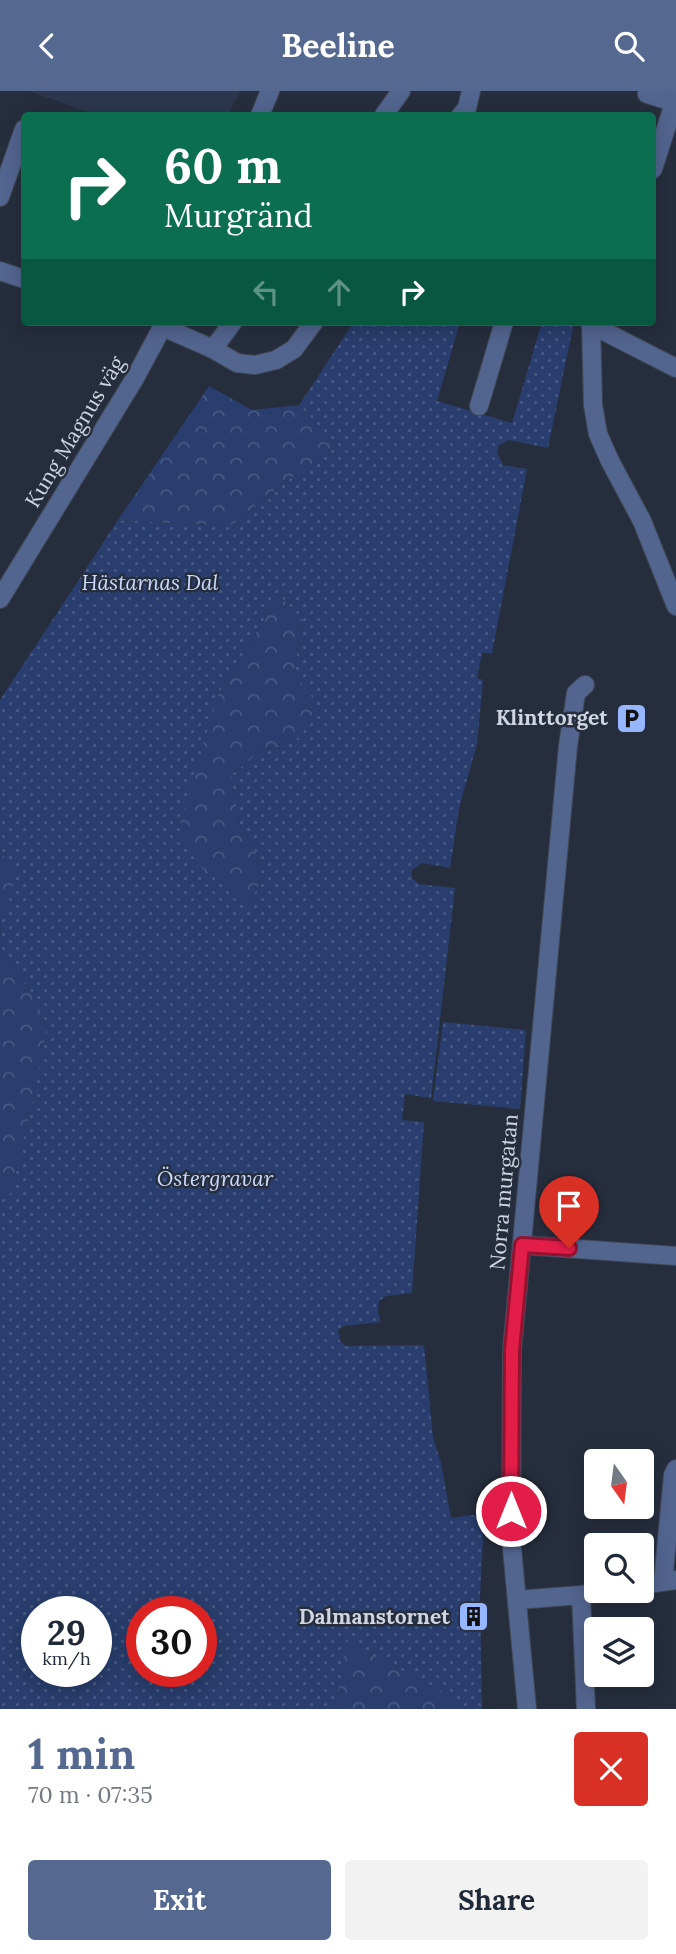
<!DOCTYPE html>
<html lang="en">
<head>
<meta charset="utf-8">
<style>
	:root { --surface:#fff; --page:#f2f2f3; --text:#1f2937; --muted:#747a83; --accent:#556890 }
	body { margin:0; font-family:Lora,serif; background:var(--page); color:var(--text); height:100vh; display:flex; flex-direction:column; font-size:26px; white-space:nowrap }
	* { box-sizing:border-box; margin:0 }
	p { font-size:23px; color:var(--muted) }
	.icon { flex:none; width:38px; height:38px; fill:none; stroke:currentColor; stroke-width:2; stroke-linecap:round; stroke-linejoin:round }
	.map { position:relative; height:1618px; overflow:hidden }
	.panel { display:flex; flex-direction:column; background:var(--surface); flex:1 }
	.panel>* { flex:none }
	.hud { position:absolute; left:21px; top:21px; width:635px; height:214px; border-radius:7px; box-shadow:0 4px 18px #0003; background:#0b6e4f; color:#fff; overflow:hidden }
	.needle { width:46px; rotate:166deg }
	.controls { position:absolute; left:584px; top:1358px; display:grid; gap:14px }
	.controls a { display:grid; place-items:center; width:70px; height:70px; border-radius:7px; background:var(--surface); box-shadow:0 4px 18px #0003; font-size:35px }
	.speed { position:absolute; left:21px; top:1505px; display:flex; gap:14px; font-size:35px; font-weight:700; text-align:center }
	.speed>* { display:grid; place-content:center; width:91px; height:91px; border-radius:50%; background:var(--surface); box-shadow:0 4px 18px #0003; line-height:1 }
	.speed small { font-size:18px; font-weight:400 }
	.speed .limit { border:10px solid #d22; background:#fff; color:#111 }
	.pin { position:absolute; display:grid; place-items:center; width:60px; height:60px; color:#fff; margin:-72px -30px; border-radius:50% 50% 50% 0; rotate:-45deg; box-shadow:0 0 7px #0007 }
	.pin .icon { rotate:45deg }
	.me { position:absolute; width:77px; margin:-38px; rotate:0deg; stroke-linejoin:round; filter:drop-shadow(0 0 5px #0008) }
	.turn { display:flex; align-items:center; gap:24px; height:147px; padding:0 28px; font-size:32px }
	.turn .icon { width:91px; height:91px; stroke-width:2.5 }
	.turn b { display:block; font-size:49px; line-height:60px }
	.lanes { display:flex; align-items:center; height:66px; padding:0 28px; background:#0003; justify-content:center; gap:35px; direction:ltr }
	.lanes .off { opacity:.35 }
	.round { display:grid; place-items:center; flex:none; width:74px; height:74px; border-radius:7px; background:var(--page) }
	.head { display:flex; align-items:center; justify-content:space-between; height:119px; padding:0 28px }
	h1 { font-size:42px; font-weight:800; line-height:52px; color:var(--accent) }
	.action { display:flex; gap:14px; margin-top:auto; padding:14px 28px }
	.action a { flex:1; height:80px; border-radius:7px; background:var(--accent); color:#fff; font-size:28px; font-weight:800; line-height:80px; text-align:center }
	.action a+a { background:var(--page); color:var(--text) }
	header { display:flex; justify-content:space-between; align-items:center; height:91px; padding:0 28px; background:var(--accent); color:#fff; font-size:32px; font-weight:800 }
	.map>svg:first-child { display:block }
	.built { fill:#2c364d }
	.grass { fill:url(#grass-dots); fill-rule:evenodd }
	.forest { fill:url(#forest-crowns) }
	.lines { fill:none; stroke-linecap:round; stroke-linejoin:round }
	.minor-casing { stroke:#414958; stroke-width:20 }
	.minor { stroke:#52658f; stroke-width:18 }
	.route-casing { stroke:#92132f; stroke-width:18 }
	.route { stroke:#e11d48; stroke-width:12 }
	.labels { text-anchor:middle; stroke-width:5; stroke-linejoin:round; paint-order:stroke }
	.street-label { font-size:21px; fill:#d0d6e1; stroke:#262e3e }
	.park-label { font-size:21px; font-style:italic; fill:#cadbfd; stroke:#262e3e }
	.poi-label { font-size:21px; font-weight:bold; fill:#d0d6e1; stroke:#262e3e; text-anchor:end }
</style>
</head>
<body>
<header><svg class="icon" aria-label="back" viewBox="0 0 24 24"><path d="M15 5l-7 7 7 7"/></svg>Beeline<svg class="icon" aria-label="search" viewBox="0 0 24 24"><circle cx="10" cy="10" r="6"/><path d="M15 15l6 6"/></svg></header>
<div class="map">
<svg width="676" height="1618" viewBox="0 0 676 1618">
	<defs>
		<pattern id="grass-dots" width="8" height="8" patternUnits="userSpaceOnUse" patternTransform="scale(1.75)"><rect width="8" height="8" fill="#293e6e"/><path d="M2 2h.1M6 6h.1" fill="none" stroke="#475982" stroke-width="1.8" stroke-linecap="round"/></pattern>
		<pattern id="forest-crowns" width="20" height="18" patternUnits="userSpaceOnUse" patternTransform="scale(1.75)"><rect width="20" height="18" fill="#293e6e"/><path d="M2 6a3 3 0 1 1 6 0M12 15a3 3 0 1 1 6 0" fill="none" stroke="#475982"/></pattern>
	</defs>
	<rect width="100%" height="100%" fill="#262e3e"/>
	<path class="built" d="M 29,0 L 240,0 L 228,24 L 97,24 Z"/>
	<path class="grass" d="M 354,231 L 460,231 L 437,310 L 512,332 L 542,231 L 574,231 L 548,357 L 509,349 L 499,354 L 497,362 L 503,374 L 527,378 L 492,562 L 482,562 L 477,587 L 483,589 L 477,653 L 459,717 L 450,777 L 422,772 L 412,779 L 412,787 L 419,793 L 455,797 L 431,1007 L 405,1003 L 402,1029 L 424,1031 L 412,1202 L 386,1205 L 379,1210 L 378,1221 L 381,1231 L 344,1235 L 338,1239 L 340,1250 L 346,1255 L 424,1254 L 433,1346 L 441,1372 L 451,1427 L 480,1423 L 484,1428 L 480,1504 L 482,1618 L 454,1618 L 451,1605 L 392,1575 L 347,1551 L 336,1618 L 0,1618 L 0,1104 L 11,1102 L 36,995 L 31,901 L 2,860 L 0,834 L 14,787 L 2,760 L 0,760 L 0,609 L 118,429 L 230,435 L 285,391 L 338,355 L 299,314 ZM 279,504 L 302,528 L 294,583 L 301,646 L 262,659 L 231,684 L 239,732 L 257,764 L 262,788 L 249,813 L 218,604 ZM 37,1521 L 96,1521 L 96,1580 L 37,1580 ZM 142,1521 L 201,1521 L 201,1580 L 142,1580 Z
		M 443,931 L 526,939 L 520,1018 L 433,1010 Z"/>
	<path class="forest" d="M 209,295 L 252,319 L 299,314 L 338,355 L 285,391 L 230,435 L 118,429 Z
		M 279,504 L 302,528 L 294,582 L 317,613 L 301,646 L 262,659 L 231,684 L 239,732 L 257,764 L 262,788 L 249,813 L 197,773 L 179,737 L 218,604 Z
		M 1,759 L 15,787 L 0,834 L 2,860 L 31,901 L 46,942 L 36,995 L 11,1103 L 0,1104 L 0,760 Z
		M 346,1550 L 392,1575 L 452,1605 L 454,1618 L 336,1618 Z"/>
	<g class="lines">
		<defs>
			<path id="minor" d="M 647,3 L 676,12
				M 260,24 L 270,0
				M 384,24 L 401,0
				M 461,24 L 467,17 L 471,0
				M 653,78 L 676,6
				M 0,106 L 24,38
				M 0,180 L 24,188
				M 591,231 L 593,314 L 598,343 L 610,370 L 642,430 L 676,515
				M 590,233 L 676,277
				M 163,236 L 213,258 L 237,272 L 255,274 L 276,269 L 294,258 L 314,231
				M 213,258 L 233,231
				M 479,315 L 504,231
				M 0,508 L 135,287 L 165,231
				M 522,1154 L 676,1165
				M 663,1491 L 673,1384 L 676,1378
				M 642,1494 L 676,1489
				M 581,1504 L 586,1618
				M 517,1509 L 581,1504 L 609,1500
				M 527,1618 L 511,1447 L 512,1259 L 568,655 L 576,602 L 585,594"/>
		</defs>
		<use href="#minor" class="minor-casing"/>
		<use href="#minor" class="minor"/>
	</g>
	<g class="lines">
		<defs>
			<path id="route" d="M 511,1420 L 512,1259 L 522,1154 L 569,1157"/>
		</defs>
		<use href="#route" class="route-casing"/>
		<use href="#route" class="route"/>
	</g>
	<defs>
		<symbol id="parking-square" viewBox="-11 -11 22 22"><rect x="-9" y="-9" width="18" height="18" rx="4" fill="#96b6fd" stroke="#262e3e"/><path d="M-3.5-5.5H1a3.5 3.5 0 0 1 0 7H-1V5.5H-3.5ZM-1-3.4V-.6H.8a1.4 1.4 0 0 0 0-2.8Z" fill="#111"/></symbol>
		<symbol id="building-square" viewBox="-11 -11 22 22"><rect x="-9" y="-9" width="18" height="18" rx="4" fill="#96b6fd" stroke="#262e3e"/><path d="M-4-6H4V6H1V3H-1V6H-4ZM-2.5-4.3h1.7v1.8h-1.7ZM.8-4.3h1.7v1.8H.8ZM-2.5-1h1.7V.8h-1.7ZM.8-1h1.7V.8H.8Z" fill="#111"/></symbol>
	</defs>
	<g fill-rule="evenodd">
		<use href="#parking-square" x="614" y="610" width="35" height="35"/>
		<use href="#building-square" x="456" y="1508" width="35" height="35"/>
	</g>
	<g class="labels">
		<g class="street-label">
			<text transform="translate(75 341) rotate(-59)" y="7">Kung Magnus väg</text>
			<text transform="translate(504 1101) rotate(-85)" y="7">Norra murgatan</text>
		</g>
		<g class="park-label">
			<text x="150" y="499">Hästarnas Dal</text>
			<text x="215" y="1095">Östergravar</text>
		</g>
		<g class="poi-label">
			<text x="608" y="634">Klinttorget</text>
			<text x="450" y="1533">Dalmanstornet</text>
		</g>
	</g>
</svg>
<div class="controls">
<a><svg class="needle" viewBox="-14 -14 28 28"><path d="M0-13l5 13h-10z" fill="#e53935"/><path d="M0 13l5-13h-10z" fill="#747a83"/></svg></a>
<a><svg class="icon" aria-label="search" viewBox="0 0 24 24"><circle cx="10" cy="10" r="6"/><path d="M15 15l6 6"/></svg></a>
<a><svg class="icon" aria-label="layers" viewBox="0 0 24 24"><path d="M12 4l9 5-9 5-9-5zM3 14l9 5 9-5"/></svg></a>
</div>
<div class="speed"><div>29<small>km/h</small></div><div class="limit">30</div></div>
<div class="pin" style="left:569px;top:1157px;background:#d93025"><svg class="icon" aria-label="arrive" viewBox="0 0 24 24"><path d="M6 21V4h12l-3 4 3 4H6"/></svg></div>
<svg class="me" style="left:511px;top:1420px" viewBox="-20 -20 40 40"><circle r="17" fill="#e11d48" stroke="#fff" stroke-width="3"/><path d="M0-11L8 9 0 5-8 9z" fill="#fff"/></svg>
<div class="hud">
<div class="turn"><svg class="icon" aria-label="right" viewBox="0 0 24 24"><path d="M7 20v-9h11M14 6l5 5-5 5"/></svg><div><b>60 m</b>Murgränd</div></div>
<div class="lanes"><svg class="icon off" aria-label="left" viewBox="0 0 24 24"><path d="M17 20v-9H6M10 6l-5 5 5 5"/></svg><svg class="icon off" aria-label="ahead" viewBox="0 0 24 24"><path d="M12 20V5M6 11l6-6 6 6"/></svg><svg class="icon" aria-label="right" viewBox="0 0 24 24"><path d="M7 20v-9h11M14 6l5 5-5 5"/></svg></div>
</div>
</div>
<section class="panel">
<div class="head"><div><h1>1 min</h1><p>70 m · 07:35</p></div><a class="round" style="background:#d93025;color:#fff"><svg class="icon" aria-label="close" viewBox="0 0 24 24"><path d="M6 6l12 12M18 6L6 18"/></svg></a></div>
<div class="action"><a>Exit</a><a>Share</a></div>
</section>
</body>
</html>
